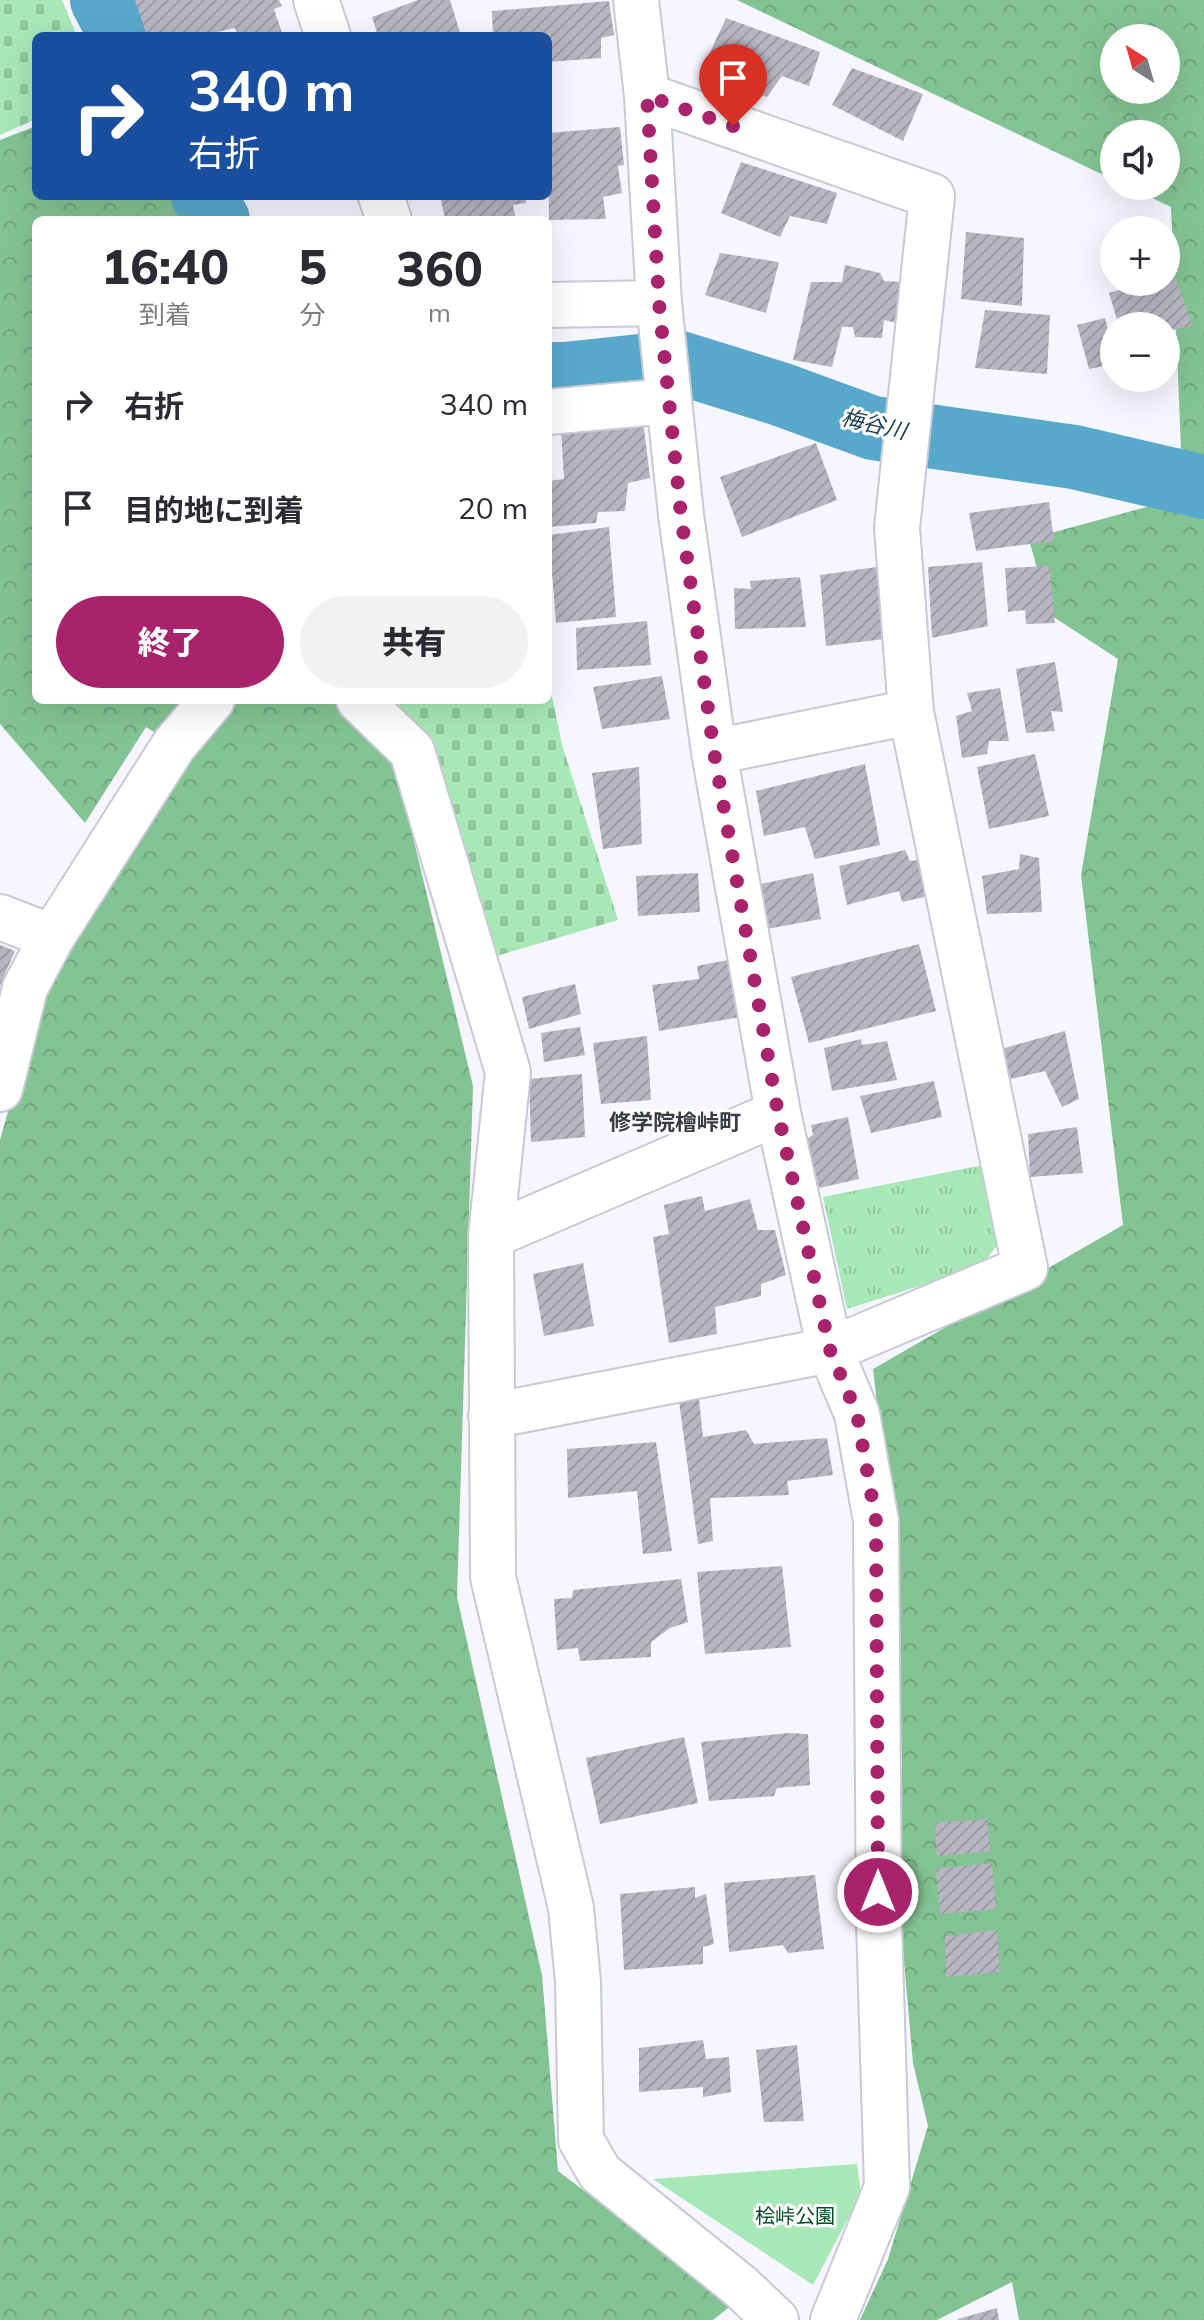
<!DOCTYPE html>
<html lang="ja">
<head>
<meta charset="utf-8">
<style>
	:root { --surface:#fff; --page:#f2f2f3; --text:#2b2b33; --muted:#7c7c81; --accent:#a9236c }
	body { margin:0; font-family:Mulish,"Noto Sans JP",sans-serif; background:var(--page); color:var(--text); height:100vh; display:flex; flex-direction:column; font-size:30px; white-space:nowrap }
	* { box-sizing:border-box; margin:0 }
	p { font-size:26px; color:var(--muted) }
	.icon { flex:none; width:44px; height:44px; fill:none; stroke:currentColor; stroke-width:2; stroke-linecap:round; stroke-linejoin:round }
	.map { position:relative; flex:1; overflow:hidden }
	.details { position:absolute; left:32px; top:216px; width:520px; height:488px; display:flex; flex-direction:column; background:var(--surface); border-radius:12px; box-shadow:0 8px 32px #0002 }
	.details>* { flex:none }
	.banner { position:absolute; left:32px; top:32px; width:520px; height:168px; border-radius:12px; box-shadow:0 8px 32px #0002; background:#1a4fa0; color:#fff; overflow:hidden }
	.needle { width:52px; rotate:323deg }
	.controls { position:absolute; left:1100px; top:24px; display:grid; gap:16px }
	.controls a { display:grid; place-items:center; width:80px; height:80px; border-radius:50%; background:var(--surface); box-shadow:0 8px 32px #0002; font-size:40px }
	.pin { position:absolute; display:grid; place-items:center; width:68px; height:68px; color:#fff; margin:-82px -34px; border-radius:50% 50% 50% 0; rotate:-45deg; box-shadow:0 0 8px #0007 }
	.pin .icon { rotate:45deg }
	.me { position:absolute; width:88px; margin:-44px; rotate:0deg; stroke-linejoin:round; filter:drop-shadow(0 0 6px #0008) }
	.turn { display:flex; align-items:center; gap:28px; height:168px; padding:0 24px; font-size:36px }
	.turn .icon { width:104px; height:104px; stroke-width:2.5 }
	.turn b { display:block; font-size:56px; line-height:68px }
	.eta { display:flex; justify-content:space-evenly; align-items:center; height:136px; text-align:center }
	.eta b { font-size:48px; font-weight:800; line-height:56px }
	.action { display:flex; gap:16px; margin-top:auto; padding:16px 24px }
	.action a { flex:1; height:92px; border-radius:48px; background:var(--accent); color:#fff; font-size:32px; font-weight:800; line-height:92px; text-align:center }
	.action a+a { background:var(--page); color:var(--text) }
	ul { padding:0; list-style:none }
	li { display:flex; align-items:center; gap:24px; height:104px; padding:0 24px }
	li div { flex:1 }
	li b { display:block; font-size:30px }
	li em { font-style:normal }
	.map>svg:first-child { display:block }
	.grass { fill:url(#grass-tufts) }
	.forest { fill:url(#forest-crowns); fill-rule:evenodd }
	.cemetery { fill:url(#cemetery-stones) }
	.green { fill:#a8e8b7 }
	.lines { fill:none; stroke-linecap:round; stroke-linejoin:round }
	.river { stroke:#58a8cc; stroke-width:64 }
	.building { fill:url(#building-hatch) }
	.minor-casing { stroke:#c7cad5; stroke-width:48 }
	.minor { stroke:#fff; stroke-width:44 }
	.route { stroke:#a9236c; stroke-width:14; stroke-dasharray:0 25.2 }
	.labels { text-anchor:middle; stroke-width:6; stroke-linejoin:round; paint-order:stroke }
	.park-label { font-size:20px; fill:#004f23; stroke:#fff }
	.water-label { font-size:22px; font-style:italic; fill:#1b3f4f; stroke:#fff }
	.neighbourhood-label { font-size:22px; font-weight:bold; fill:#3a3c45; stroke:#fff }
</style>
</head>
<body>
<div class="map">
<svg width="1204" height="2320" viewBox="0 0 1204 2320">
	<defs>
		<pattern id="grass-tufts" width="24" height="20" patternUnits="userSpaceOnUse" patternTransform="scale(2)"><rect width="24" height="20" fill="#a8e8b7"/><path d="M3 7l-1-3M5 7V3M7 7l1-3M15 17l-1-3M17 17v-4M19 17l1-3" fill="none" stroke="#8fc69c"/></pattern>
		<pattern id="forest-crowns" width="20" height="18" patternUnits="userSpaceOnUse" patternTransform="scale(2)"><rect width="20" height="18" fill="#83c393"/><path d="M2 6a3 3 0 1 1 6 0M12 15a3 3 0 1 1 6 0" fill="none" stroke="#70a67e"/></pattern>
		<pattern id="cemetery-stones" width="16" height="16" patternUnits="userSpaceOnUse" patternTransform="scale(2)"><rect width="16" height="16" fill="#a8e8b7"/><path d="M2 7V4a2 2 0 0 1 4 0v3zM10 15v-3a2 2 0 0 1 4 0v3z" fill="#8fc69c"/></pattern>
		<pattern id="building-hatch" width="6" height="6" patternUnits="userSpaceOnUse" patternTransform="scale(2)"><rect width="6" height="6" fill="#b7b5c1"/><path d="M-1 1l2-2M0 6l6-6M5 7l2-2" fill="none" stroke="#9c9aa5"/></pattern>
	</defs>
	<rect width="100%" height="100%" fill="#f5f6fe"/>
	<path class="grass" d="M 983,1165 L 1003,1238 L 980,1267 L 847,1309 L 823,1197 Z"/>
	<path class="forest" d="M 737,0 L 1204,0 L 1204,2320 L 1019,2320 L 1012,2282 L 937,2320 L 860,2320 L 888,2259 L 928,2126 L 913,2063 L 900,1916 L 902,1765 L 896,1565 L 873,1369 L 1123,1225 L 1081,875 L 1118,659 L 1049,614 L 1029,539 L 1183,497 L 1171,207 L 1127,186 L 1166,186 L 1166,134 L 1114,134 L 1114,180 ZM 1114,38 L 1166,38 L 1166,90 L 1114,90 Z
		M 36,126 L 36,196 L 188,196 L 202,220 L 36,220 L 36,700 L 380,700 L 473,1086 L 457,1597 L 542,1975 L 558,2171 L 733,2304 L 713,2320 L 0,2320 L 0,1140 L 39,1002 L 190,755 L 146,727 L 85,823 L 0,724 L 0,140 Z"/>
	<path class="cemetery" d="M 0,0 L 62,0 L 77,36 L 36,36 L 36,119 L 0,135 Z
		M 548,677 L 562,745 L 618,920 L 483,960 L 398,700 L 548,700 Z"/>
	<path class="green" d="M 857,2164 L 861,2194 L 813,2285 L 653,2179 Z"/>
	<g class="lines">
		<path class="river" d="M 102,0 L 121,36
			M 203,196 L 218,220
			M 548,374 L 565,374 L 677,362 L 780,394 L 873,428 L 1074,457 L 1204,487"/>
	</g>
	<path class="building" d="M 135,0 L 279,0 L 282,6 L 274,9 L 283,36 L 238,36 L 235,28 L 199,36 L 147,36 Z
		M 418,0 L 450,0 L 461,36 L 378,36 L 372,17 Z
		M 609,1 L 614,35 L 601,38 L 601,58 L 548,62 L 548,36 L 493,36 L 492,11 Z
		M 726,18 L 820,52 L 809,86 L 782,76 L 767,97 L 700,74 Z
		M 852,68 L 923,94 L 903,141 L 832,105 Z
		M 620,127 L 624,165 L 618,166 L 622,193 L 603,197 L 606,219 L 549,220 L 548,133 Z
		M 741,162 L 837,193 L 827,224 L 790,216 L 780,237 L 721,213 Z
		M 440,196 L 525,196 L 526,203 L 513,205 L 516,220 L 471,220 L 470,216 L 445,218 Z
		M 966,232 L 1024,238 L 1022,306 L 961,299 Z
		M 720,253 L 779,262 L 766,313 L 705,295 Z
		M 845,265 L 880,273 L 884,281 L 904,282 L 897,323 L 884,320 L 882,338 L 855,337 L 853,327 L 842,327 L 832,367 L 793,360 L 811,282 L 842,282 Z
		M 1174,274 L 1192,325 L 1166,332 L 1166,326 L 1150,326 L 1148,315 L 1118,323 L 1109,293 L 1146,282 L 1166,282 L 1166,276 Z
		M 985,310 L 1050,315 L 1047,374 L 975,368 Z
		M 1105,318 L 1114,353 L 1114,364 L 1089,369 L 1077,325 Z
		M 643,420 L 650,478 L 628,483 L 625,511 L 598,512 L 596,523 L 548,527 L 548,481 L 564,479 L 561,429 Z
		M 816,443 L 837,500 L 742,537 L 720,477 Z
		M 1049,502 L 1054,541 L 976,551 L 969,513 Z
		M 609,527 L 616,617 L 556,623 L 549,535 Z
		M 982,562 L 988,626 L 932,638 L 928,567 Z
		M 1049,566 L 1055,623 L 1026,624 L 1025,610 L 1008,612 L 1005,568 Z
		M 877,567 L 884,639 L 826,646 L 820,575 Z
		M 800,577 L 806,627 L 735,629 L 734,588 L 751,589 L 750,581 Z
		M 647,621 L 651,665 L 577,670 L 576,628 Z
		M 1055,662 L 1063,712 L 1051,711 L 1055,731 L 1026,733 L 1016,669 Z
		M 662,676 L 670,719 L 602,729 L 593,687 Z
		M 1000,688 L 1009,741 L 989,741 L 987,754 L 962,758 L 956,716 L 972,711 L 967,693 Z
		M 1035,754 L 1049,816 L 989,829 L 977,767 Z
		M 865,764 L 880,845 L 815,859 L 805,827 L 764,836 L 756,791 Z
		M 639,767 L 642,844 L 603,849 L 592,773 Z
		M 905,850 L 910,861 L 925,859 L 929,896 L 902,902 L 899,891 L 847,905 L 839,866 Z
		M 1020,854 L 1039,858 L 1042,912 L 987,914 L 982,876 L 1019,869 Z
		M 698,873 L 700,912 L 638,916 L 636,876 Z
		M 813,873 L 821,919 L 767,929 L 761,884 Z
		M 919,944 L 936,1011 L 809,1043 L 791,977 Z
		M 0,945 L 15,951 L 0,986 Z
		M 733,959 L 746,1016 L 659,1031 L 652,985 L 699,979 L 697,966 Z
		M 575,984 L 581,1014 L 529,1029 L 522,997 Z
		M 580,1027 L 585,1055 L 544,1062 L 541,1033 Z
		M 1065,1031 L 1079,1099 L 1062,1107 L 1045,1071 L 1011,1079 L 1001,1049 Z
		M 647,1036 L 651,1100 L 601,1104 L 593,1043 Z
		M 861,1039 L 862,1045 L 887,1041 L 897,1080 L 832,1091 L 824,1048 Z
		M 582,1074 L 585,1137 L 531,1142 L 529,1079 Z
		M 934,1081 L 942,1117 L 871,1133 L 860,1096 Z
		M 848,1117 L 859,1179 L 819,1188 L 807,1139 L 813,1135 L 811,1125 Z
		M 1077,1127 L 1083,1173 L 1030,1177 L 1028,1134 Z
		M 702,1196 L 705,1211 L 750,1199 L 758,1230 L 775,1230 L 786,1275 L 761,1284 L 761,1296 L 715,1307 L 717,1334 L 669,1343 L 653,1237 L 669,1234 L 664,1205 Z
		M 583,1263 L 594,1326 L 544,1336 L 533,1274 Z
		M 699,1399 L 703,1437 L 746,1430 L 754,1444 L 827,1438 L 833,1475 L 787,1481 L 789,1495 L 710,1498 L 713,1541 L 698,1544 L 679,1401 Z
		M 656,1442 L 672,1551 L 643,1554 L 637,1491 L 568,1498 L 567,1449 Z
		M 782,1566 L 791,1647 L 705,1654 L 697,1572 Z
		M 681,1579 L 688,1622 L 670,1628 L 651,1642 L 651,1657 L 580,1661 L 578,1648 L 557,1650 L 554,1599 L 572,1598 L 573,1590 Z
		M 788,1733 L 808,1734 L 810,1785 L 777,1788 L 774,1796 L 709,1801 L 701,1742 Z
		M 684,1737 L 698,1803 L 600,1824 L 586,1758 Z
		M 987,1819 L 990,1851 L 937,1856 L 935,1823 Z
		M 992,1863 L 996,1909 L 940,1914 L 936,1869 Z
		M 815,1875 L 824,1949 L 788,1953 L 783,1945 L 729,1952 L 724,1883 Z
		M 695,1887 L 695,1898 L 706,1894 L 714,1944 L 703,1947 L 703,1964 L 624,1970 L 620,1894 Z
		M 997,1930 L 1000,1972 L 946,1977 L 945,1936 Z
		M 703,2040 L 706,2059 L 729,2057 L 731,2092 L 703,2097 L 703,2087 L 639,2092 L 639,2048 Z
		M 797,2045 L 804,2121 L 764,2122 L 756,2050 Z
		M 997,2308 L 999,2320 L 958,2320 L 958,2319 Z"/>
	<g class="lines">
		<defs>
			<path id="minor" d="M 316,0 L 328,36
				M 636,0 L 647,96 L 659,303 L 681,515 L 714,752 L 778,1113 L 830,1350 L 857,1414 L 876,1521 L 879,1923 L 887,2187 L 833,2320
				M 381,196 L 389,220
				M 548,305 L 659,303
				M 548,412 L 669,401
				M 359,700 L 412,751 L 508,1072 L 491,1236 L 493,1577 L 571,1908 L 578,1982 L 581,2140 L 600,2173 L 740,2286 L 776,2320
				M 714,752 L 911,712
				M 0,917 L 52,937
				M 0,1089 L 25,988 L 52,937 L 174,745 L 212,700
				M 491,1236 L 778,1113
				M 491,1416 L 830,1350 L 1025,1268 L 911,712 L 897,528 L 932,196 L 647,96"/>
		</defs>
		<use href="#minor" class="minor-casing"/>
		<use href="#minor" class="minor"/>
	</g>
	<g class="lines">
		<path class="route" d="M 733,126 L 647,96 L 659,303 L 669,401 L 681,515 L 714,752 L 778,1113 L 830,1350 L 857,1414 L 876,1521 L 878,1892"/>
	</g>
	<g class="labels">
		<g class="park-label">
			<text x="795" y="2223">桧峠公園</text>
		</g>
		<g class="water-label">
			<text transform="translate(874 424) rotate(13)" y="8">梅谷川</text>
		</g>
		<g class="neighbourhood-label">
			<text x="675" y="1130">修学院檜峠町</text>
		</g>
	</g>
</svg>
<div class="controls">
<a><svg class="needle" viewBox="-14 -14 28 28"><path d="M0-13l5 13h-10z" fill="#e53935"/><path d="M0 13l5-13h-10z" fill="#7c7c81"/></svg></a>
<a><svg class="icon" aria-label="sound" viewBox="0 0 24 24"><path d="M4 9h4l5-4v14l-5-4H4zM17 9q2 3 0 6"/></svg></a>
<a>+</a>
<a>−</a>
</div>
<div class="pin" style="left:733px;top:126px;background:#d93025"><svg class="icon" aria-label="arrive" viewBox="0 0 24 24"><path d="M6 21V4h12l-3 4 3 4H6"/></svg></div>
<svg class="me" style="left:878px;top:1892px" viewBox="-20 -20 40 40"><circle r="17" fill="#a9236c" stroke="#fff" stroke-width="3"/><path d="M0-11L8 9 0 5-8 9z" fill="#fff"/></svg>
<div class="banner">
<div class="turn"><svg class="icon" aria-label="right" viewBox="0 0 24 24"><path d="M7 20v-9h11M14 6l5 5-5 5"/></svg><div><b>340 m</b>右折</div></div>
</div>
<section class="details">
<div class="eta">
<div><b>16:40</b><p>到着</p></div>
<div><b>5</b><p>分</p></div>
<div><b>360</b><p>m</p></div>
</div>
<ul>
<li><svg class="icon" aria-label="right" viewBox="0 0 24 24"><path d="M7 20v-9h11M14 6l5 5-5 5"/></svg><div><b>右折</b></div><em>340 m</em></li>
<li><svg class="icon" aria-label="arrive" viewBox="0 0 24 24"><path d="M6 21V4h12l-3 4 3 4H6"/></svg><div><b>目的地に到着</b></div><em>20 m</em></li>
</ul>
<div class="action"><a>終了</a><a>共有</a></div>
</section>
</div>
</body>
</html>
